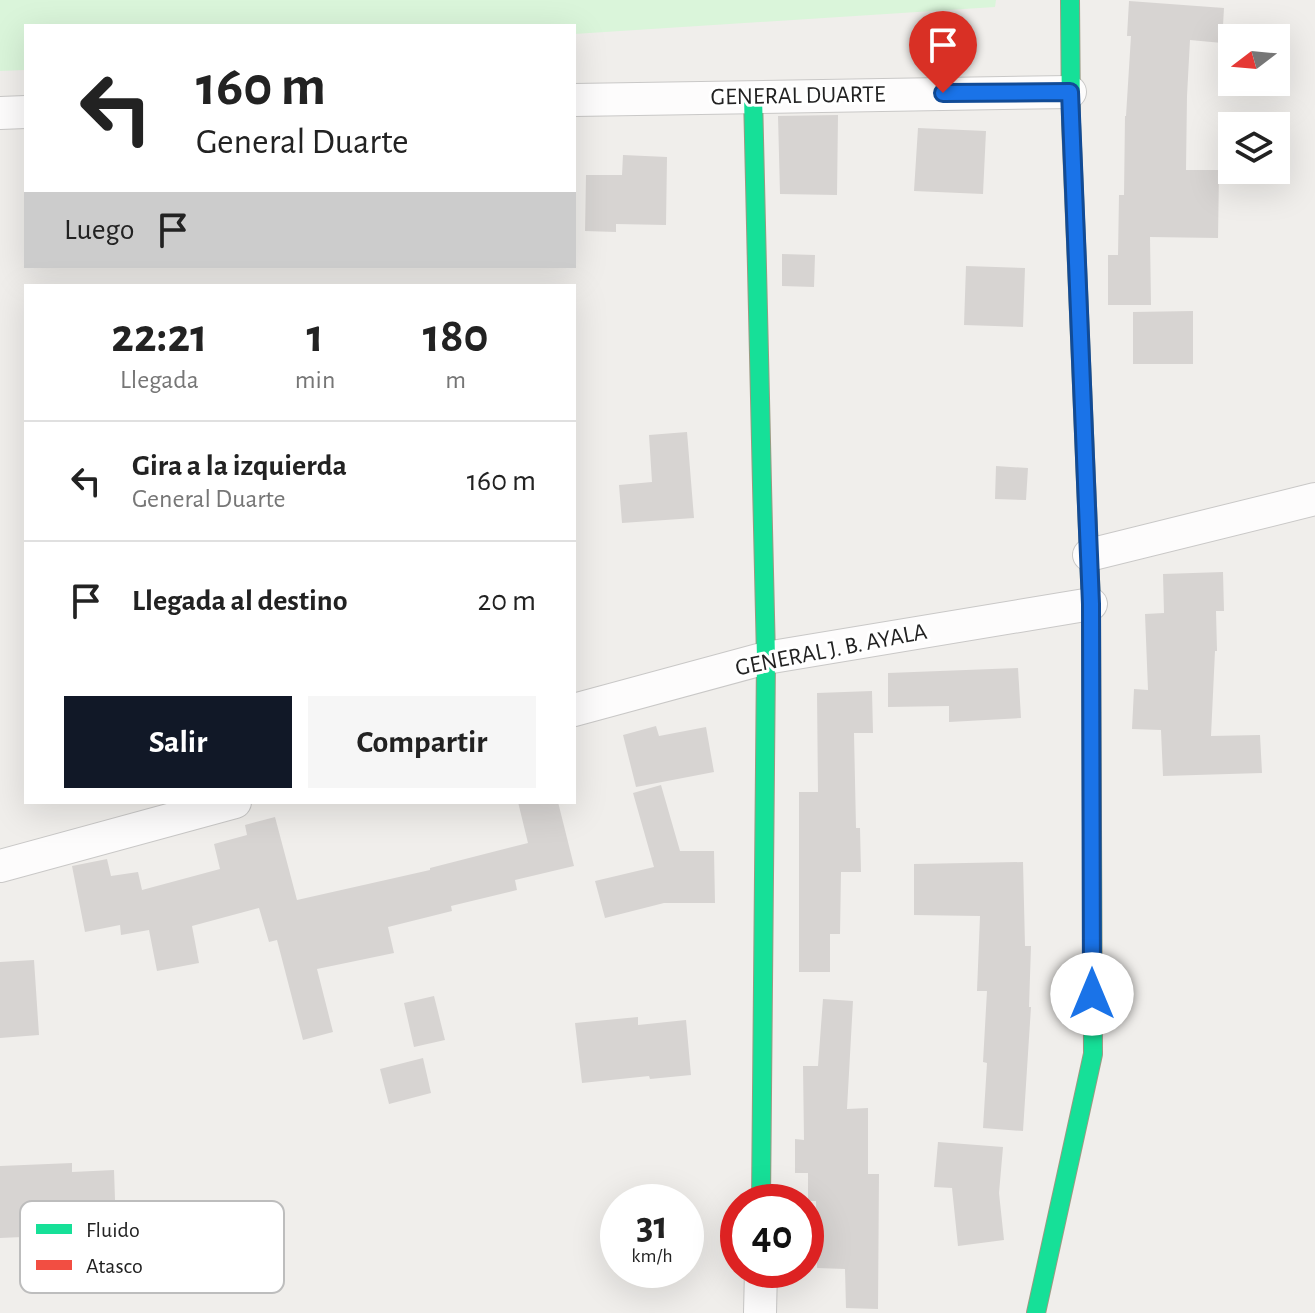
<!DOCTYPE html>
<html lang="es">
<head>
<meta charset="utf-8">
<style>
	:root { --surface:#fff; --page:#f6f6f6; --text:#222; --muted:#767676; --line:#e0e0e0; --accent:#111827 }
	body { margin:0; font-family:"Alegreya Sans",sans-serif; background:var(--page); color:var(--text); height:100vh; display:flex; flex-direction:column; font-size:30px; white-space:nowrap }
	* { box-sizing:border-box; margin:0 }
	p { font-size:26px; color:var(--muted) }
	.icon { flex:none; width:44px; height:44px; fill:none; stroke:currentColor; stroke-width:2; stroke-linecap:round; stroke-linejoin:round }
	.map { position:relative; flex:1; overflow:hidden }
	.panel { position:absolute; left:24px; top:284px; width:552px; height:520px; display:flex; flex-direction:column; background:var(--surface); border-radius:0px; box-shadow:0 8px 32px #0002 }
	.panel>* { flex:none }
	.top-card { position:absolute; left:24px; top:24px; width:552px; height:244px; border-radius:0px; box-shadow:0 8px 32px #0002; background:#fff; color:var(--text); overflow:hidden }
	.needle { width:52px; rotate:254deg }
	.tools { position:absolute; left:1218px; top:24px; display:grid; gap:16px }
	.tools a { display:grid; place-items:center; width:72px; height:72px; border-radius:0px; background:var(--surface); box-shadow:0 8px 32px #0002; font-size:40px }
	.speed { position:absolute; left:600px; top:1184px; display:flex; gap:16px; font-size:40px; font-weight:700; text-align:center }
	.speed>* { display:grid; place-content:center; width:104px; height:104px; border-radius:50%; background:var(--surface); box-shadow:0 8px 32px #0002; line-height:1 }
	.speed small { font-size:20px; font-weight:400 }
	.speed .limit { border:12px solid #d22; background:#fff; color:#111 }
	.pin { position:absolute; display:grid; place-items:center; width:68px; height:68px; color:#fff; margin:-82px -34px; border-radius:50% 50% 50% 0; rotate:-45deg; box-shadow:0 0 8px #0007 }
	.pin .icon { rotate:45deg }
	.me { position:absolute; width:88px; margin:-44px; rotate:0deg; stroke-linejoin:round; filter:drop-shadow(0 0 6px #0008) }
	.turn { display:flex; align-items:center; gap:28px; height:168px; padding:0 40px; font-size:36px }
	.turn .icon { width:104px; height:104px; stroke-width:2.5 }
	.turn b { display:block; font-size:56px; line-height:68px }
	.then { display:flex; align-items:center; height:76px; padding:0 40px; background:#0003; gap:16px; font-size:30px }
	.eta { display:flex; justify-content:space-evenly; align-items:center; height:136px; text-align:center }
	.eta b { font-size:48px; font-weight:700; line-height:56px }
	.primary-button { display:flex; gap:16px; margin-top:auto; padding:16px 40px }
	.primary-button a { flex:1; height:92px; border-radius:0px; background:var(--accent); color:#fff; font-size:32px; font-weight:700; line-height:92px; text-align:center }
	.primary-button a+a { background:var(--page); color:var(--text) }
	ul { padding:0; list-style:none }
	li { display:flex; align-items:center; gap:24px; height:120px; padding:0 40px; border-top:2px solid var(--line) }
	li div { flex:1 }
	li b { display:block; font-size:30px }
	li em { font-style:normal }
	.map>svg:first-child { display:block }
	.park { fill:#daf5da }
	.building { fill:#d7d4d2 }
	.lines { fill:none; stroke-linecap:round; stroke-linejoin:round }
	.street-casing { stroke:#c9c8c7; stroke-width:34 }
	.fast-casing { stroke:#999a82; stroke-width:20 }
	.jam-casing { stroke:#999a82; stroke-width:20 }
	.street { stroke:#fdfcfc; stroke-width:32 }
	.fast { stroke:#16e098; stroke-width:18 }
	.jam { stroke:#f24e42; stroke-width:18 }
	.route-casing { stroke:#114b97; stroke-width:20 }
	.route { stroke:#1a73e8; stroke-width:14 }
	.labels { text-anchor:middle; stroke-width:6; stroke-linejoin:round; paint-order:stroke }
	.street-label { font-size:24px; fill:#222; stroke:#fff }
	.key { fill:#fff; stroke:#bdbdbd; stroke-width:2 }
	.key-label { font-size:22px; fill:#222 }
</style>
</head>
<body>
<div class="map">
<svg width="1315" height="1313" viewBox="0 0 1315 1313">
	<rect width="100%" height="100%" fill="#f0eeeb"/>
	<path class="park" d="M 0,0 L 996,0 L 995,7 L 574,34 L 574,26 L 26,26 L 26,70 L 0,71 Z"/>
	<path class="building" d="M 1129,1 L 1224,8 L 1222,43 L 1190,40 L 1187,96 L 1186,170 L 1219,170 L 1218,238 L 1150,237 L 1151,305 L 1108,305 L 1108,255 L 1118,255 L 1119,195 L 1124,195 L 1125,116 L 1126,116 L 1131,36 L 1127,36 Z
		M 838,115 L 837,195 L 780,194 L 778,116 Z
		M 918,128 L 986,131 L 983,194 L 914,191 Z
		M 623,155 L 667,157 L 666,225 L 616,224 L 616,232 L 585,231 L 586,175 L 622,175 Z
		M 782,254 L 815,255 L 814,287 L 782,286 Z
		M 966,266 L 1025,268 L 1023,327 L 964,325 Z
		M 1193,311 L 1193,364 L 1133,364 L 1133,312 Z
		M 687,432 L 694,518 L 622,523 L 619,485 L 652,482 L 649,435 Z
		M 996,466 L 1028,468 L 1026,500 L 995,499 Z
		M 1223,572 L 1224,611 L 1216,611 L 1217,651 L 1215,651 L 1211,736 L 1260,735 L 1262,773 L 1163,776 L 1161,730 L 1132,729 L 1134,689 L 1148,690 L 1145,614 L 1164,613 L 1163,574 Z
		M 1018,668 L 1021,718 L 949,722 L 949,706 L 888,707 L 888,673 Z
		M 872,691 L 873,733 L 854,733 L 856,828 L 860,828 L 861,872 L 841,872 L 840,934 L 830,934 L 830,972 L 799,972 L 799,792 L 818,792 L 817,693 Z
		M 656,726 L 659,736 L 706,727 L 714,772 L 636,787 L 623,735 Z
		M 661,785 L 680,851 L 714,851 L 715,903 L 664,903 L 605,918 L 595,881 L 654,867 L 633,793 Z
		M 518,802 L 558,802 L 574,866 L 515,880 L 517,890 L 451,906 L 452,911 L 388,927 L 394,953 L 317,969 L 333,1032 L 303,1040 L 277,940 L 269,942 L 259,908 L 192,926 L 199,963 L 157,971 L 149,930 L 121,935 L 120,925 L 85,932 L 72,866 L 107,859 L 111,876 L 138,872 L 142,890 L 220,869 L 214,844 L 247,835 L 245,825 L 275,817 L 297,900 L 430,870 L 430,868 L 528,843 Z
		M 1023,862 L 1025,946 L 1031,946 L 1029,1007 L 1031,1007 L 1023,1131 L 983,1128 L 987,1063 L 983,1062 L 987,991 L 977,991 L 980,916 L 914,915 L 914,864 Z
		M 34,960 L 39,1035 L 0,1038 L 0,962 Z
		M 434,996 L 445,1040 L 414,1047 L 404,1003 Z
		M 823,999 L 853,1001 L 847,1109 L 868,1108 L 868,1174 L 879,1174 L 878,1309 L 846,1308 L 845,1269 L 817,1268 L 816,1201 L 808,1201 L 808,1173 L 795,1173 L 795,1139 L 804,1140 L 803,1066 L 818,1066 Z
		M 638,1017 L 638,1025 L 686,1020 L 691,1075 L 650,1079 L 649,1076 L 582,1083 L 575,1023 Z
		M 423,1058 L 431,1093 L 389,1104 L 380,1069 Z
		M 938,1142 L 1003,1147 L 999,1193 L 1004,1240 L 958,1246 L 952,1188 L 934,1187 Z
		M 72,1163 L 72,1172 L 114,1170 L 116,1229 L 45,1232 L 45,1236 L 0,1238 L 0,1166 Z"/>
	<g class="lines">
		<defs>
			<path id="street" d="M 574,100 L 1070,92
				M 0,113 L 26,112
				M 1089,555 L 1315,499
				M 574,710 L 766,658 L 1091,604
				M 0,866 L 235,802
				M 760,1313 L 761,1270"/>
			<path id="fast" d="M 1070,0 L 1071,122
				M 753,95 L 766,658 L 761,1202
				M 1036,1313 L 1093,1054 L 1091,604 L 1087,505"/>
			<path id="jam" d="M 1071,122 L 1087,505"/>
		</defs>
		<use href="#street" class="street-casing"/>
		<use href="#fast" class="fast-casing"/>
		<use href="#jam" class="jam-casing"/>
		<use href="#street" class="street"/>
		<use href="#fast" class="fast"/>
		<use href="#jam" class="jam"/>
	</g>
	<g class="lines">
		<defs>
			<path id="route" d="M 943,93 L 1070,92 L 1091,604 L 1092,994"/>
		</defs>
		<use href="#route" class="route-casing"/>
		<use href="#route" class="route"/>
	</g>
	<g class="labels">
		<g class="street-label">
			<text transform="translate(798 95) rotate(-1)" y="8">GENERAL DUARTE</text>
			<text transform="translate(831 649) rotate(-11)" y="8">GENERAL J. B. AYALA</text>
		</g>
	</g>
	<rect x="20" y="1201" width="264" height="92" rx="12" class="key"/>
	<rect x="36" y="1224" width="36" height="10" fill="#16e098"/>
	<rect x="36" y="1260" width="36" height="10" fill="#f24e42"/>
	<g class="key-label">
		<text x="86" y="1237">Fluido</text>
		<text x="86" y="1273">Atasco</text>
	</g>
</svg>
<div class="tools">
<a><svg class="needle" viewBox="-14 -14 28 28"><path d="M0-13l5 13h-10z" fill="#e53935"/><path d="M0 13l5-13h-10z" fill="#767676"/></svg></a>
<a><svg class="icon" aria-label="layers" viewBox="0 0 24 24"><path d="M12 4l9 5-9 5-9-5zM3 14l9 5 9-5"/></svg></a>
</div>
<div class="speed"><div>31<small>km/h</small></div><div class="limit">40</div></div>
<div class="pin" style="left:943px;top:93px;background:#d93025"><svg class="icon" aria-label="arrive" viewBox="0 0 24 24"><path d="M6 21V4h12l-3 4 3 4H6"/></svg></div>
<svg class="me" style="left:1092px;top:994px" viewBox="-20 -20 40 40"><circle r="19" fill="#fff"/><path d="M0-13L10 11 0 6-10 11z" fill="#1a73e8"/></svg>
<div class="top-card">
<div class="turn"><svg class="icon" aria-label="left" viewBox="0 0 24 24"><path d="M17 20v-9H6M10 6l-5 5 5 5"/></svg><div><b>160 m</b>General Duarte</div></div>
<div class="then">Luego<svg class="icon" aria-label="arrive" viewBox="0 0 24 24"><path d="M6 21V4h12l-3 4 3 4H6"/></svg></div>
</div>
<section class="panel">
<div class="eta">
<div><b>22:21</b><p>Llegada</p></div>
<div><b>1</b><p>min</p></div>
<div><b>180</b><p>m</p></div>
</div>
<ul>
<li><svg class="icon" aria-label="left" viewBox="0 0 24 24"><path d="M17 20v-9H6M10 6l-5 5 5 5"/></svg><div><b>Gira a la izquierda</b><p>General Duarte</p></div><em>160 m</em></li>
<li><svg class="icon" aria-label="arrive" viewBox="0 0 24 24"><path d="M6 21V4h12l-3 4 3 4H6"/></svg><div><b>Llegada al destino</b></div><em>20 m</em></li>
</ul>
<div class="primary-button"><a>Salir</a><a>Compartir</a></div>
</section>
</div>
</body>
</html>
